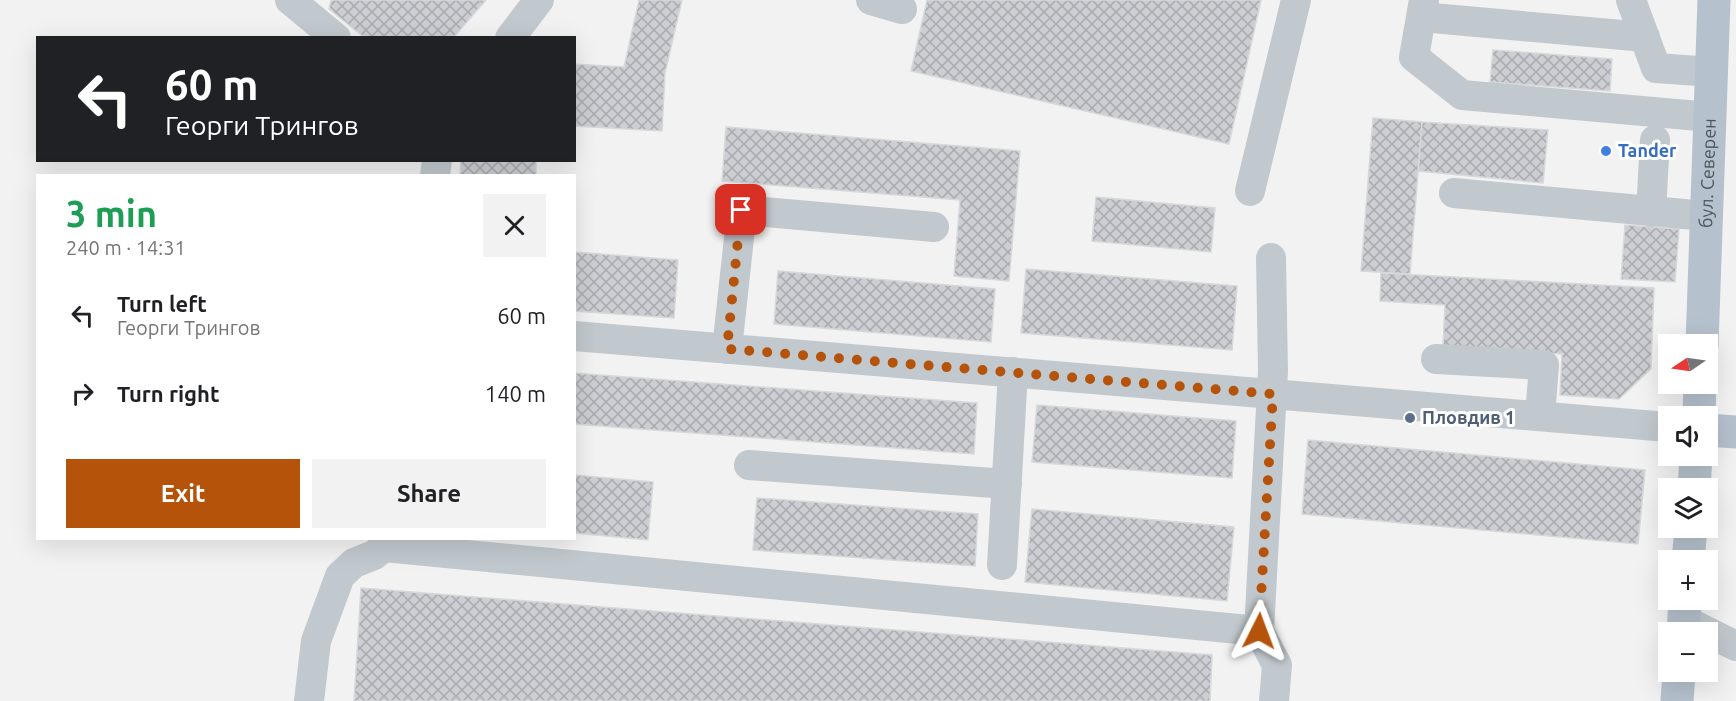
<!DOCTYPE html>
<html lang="en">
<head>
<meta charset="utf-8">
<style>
	:root { --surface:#fff; --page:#f2f2f2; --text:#202124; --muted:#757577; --accent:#b45309 }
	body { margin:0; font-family:Ubuntu,sans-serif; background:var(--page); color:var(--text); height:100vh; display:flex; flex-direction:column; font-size:22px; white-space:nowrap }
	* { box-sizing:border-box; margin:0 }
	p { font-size:20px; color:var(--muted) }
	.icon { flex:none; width:33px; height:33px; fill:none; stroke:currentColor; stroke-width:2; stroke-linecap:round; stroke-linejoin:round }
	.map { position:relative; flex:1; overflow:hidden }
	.sheet { position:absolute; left:36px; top:174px; width:540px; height:366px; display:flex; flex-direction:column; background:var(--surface); border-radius:0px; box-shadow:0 6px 24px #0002 }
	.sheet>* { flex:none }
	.banner { position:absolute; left:36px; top:36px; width:540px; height:126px; border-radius:0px; box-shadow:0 6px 24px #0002; background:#202124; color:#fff; overflow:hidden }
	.needle { width:39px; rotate:257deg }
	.fabs { position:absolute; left:1658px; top:334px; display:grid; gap:12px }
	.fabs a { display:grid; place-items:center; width:60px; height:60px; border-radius:0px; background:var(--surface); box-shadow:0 6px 24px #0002; font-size:30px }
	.pin { position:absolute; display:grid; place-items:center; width:51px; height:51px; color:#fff; margin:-26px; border-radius:12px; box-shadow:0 3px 9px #0006 }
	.me { position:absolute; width:66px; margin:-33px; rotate:3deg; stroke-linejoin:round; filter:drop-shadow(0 0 4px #0008) }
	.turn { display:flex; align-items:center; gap:21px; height:126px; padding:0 30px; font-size:27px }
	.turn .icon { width:78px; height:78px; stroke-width:2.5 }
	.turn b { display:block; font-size:42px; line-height:51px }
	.round { display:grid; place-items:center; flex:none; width:63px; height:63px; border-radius:0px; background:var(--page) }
	.overview { display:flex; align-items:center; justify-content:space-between; height:102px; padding:0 30px }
	h1 { font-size:36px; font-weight:600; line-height:45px; color:#1e9e55 }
	.action { display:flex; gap:12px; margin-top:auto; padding:12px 30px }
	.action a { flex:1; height:69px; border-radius:0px; background:var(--accent); color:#fff; font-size:24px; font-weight:600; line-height:69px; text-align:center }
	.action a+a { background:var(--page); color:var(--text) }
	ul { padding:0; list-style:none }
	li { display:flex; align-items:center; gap:18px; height:78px; padding:0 30px }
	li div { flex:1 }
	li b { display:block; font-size:22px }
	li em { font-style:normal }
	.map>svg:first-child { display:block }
	.building { fill:url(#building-cross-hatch); stroke:#d6d8dc; stroke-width:1.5 }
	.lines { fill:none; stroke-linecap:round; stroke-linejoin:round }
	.minor { stroke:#c1c9ce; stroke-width:30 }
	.major { stroke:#b5c1cd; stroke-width:33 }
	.route { stroke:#b45309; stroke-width:10; stroke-dasharray:0 18 }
	.shop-dot { fill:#3f7fe0; stroke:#fff; stroke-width:2 }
	.service-dot { fill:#5c6f8a; stroke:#fff; stroke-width:2 }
	.labels { text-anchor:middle; stroke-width:6; stroke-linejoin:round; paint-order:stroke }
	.shop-label { font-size:18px; font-weight:bold; fill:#366cbe; stroke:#fff; text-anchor:start }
	.street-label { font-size:18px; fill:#4b555d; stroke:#fff }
	.service-label { font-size:18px; font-weight:bold; fill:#4e5e75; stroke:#fff; text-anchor:start }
</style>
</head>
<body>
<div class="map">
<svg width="1736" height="701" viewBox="0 0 1736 701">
	<defs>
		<pattern id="building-cross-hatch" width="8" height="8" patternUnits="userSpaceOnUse" patternTransform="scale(1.5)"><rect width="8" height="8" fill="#ccced3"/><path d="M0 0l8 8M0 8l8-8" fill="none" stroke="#a8aaae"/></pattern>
	</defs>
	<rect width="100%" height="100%" fill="#f3f2f2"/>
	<path class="building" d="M 331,0 L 486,0 L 453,38 L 365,38 L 329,9 Z
		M 639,0 L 682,0 L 665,73 L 662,131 L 574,126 L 574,64 L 624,67 Z
		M 927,0 L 1261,0 L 1229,144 L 911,71 Z
		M 1493,50 L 1612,59 L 1610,91 L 1490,82 Z
		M 1373,118 L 1422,122 L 1410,274 L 1361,271 Z
		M 1422,122 L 1548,130 L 1543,183 L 1418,171 Z
		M 726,127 L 1020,151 L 1009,281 L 954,276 L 960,200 L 722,181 Z
		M 461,160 L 536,160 L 536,176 L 460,176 Z
		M 1096,197 L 1215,208 L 1211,252 L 1092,241 Z
		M 1625,225 L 1679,229 L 1675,282 L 1621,279 Z
		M 574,252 L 678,260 L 674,318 L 574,311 Z
		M 1026,269 L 1237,286 L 1232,350 L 1021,333 Z
		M 778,271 L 995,289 L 991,342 L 774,324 Z
		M 1381,273 L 1654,288 L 1651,369 L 1619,399 L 1560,395 L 1562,354 L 1443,347 L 1445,305 L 1380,301 Z
		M 574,373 L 977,403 L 974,454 L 574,424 Z
		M 1037,405 L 1236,421 L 1232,478 L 1032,462 Z
		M 1308,440 L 1645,470 L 1638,544 L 1302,514 Z
		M 574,475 L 653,482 L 648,540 L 574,533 Z
		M 757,498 L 978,514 L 975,566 L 753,550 Z
		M 1032,509 L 1234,527 L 1227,601 L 1025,582 Z
		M 361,588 L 1212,655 L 1210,701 L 354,701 Z"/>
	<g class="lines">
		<path class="minor" d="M 290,0 L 336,38
			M 871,0 L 902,9
			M 1424,0 L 1414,57 L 1462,95 L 1710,117
			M 1631,0 L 1656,68 L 1712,72
			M 1421,17 L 1645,37
			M 510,38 L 539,0
			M 435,176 L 437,160
			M 1250,191 L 1296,0
			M 1454,193 L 1706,216
			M 1651,212 L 1655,140
			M 1271,258 L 1273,371 L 1259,631 L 1277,665 L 1274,701
			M 574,336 L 1668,427
			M 727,349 L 742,210 L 934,227
			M 1436,359 L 1544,365 L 1540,416
			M 749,465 L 1007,484
			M 384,547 L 1259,631
			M 1002,565 L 1013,372
			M 1684,620 L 1736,646
			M 309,701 L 316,641 L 340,576 L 354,563 L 374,555 L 384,547 L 385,538"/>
		<g class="major">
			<path id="s1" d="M 1702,345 L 1714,0"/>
			<path d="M 1699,417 L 1700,384"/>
			<path d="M 1707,430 L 1736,432"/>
			<path d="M 1694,489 L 1696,456"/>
			<path d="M 1688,561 L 1691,528"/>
			<path d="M 1683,633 L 1685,600"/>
			<path d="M 1677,701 L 1679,672"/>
		</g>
	</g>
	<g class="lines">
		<path class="route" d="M 741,210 L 727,349 L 1273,394 L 1259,631"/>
	</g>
	<circle class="shop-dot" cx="1606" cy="151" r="6"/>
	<circle class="service-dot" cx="1410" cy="418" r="6"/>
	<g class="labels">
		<g class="shop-label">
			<text x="1618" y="157">Tander</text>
		</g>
		<g class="street-label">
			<text dy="6" stroke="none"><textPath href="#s1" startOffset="172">бул. Северен</textPath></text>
		</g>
		<g class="service-label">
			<text x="1422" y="424">Пловдив 1</text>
		</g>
	</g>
</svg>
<div class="fabs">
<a><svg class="needle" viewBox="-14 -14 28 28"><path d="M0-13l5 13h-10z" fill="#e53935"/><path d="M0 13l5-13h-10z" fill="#757577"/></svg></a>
<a><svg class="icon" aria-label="sound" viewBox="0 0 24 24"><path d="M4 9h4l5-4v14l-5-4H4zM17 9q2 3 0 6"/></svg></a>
<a><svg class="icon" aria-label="layers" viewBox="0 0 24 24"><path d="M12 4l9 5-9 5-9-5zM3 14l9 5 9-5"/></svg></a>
<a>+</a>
<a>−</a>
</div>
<div class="pin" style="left:741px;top:210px;background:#d93025"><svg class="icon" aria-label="arrive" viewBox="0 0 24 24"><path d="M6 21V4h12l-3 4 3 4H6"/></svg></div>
<svg class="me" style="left:1259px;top:631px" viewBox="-20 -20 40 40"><path d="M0-17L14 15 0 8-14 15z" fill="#b45309" stroke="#fff" stroke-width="4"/></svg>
<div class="banner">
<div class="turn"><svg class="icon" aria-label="left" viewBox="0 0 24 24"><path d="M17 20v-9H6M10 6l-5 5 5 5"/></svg><div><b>60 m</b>Георги Трингов</div></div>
</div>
<section class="sheet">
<div class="overview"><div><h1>3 min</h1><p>240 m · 14:31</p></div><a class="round"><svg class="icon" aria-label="close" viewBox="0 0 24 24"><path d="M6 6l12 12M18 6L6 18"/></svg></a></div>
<ul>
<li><svg class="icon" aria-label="left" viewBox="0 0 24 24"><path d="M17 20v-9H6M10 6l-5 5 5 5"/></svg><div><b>Turn left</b><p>Георги Трингов</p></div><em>60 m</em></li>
<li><svg class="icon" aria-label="right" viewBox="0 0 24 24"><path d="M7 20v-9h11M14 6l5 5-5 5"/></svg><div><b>Turn right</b></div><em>140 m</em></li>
</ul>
<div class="action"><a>Exit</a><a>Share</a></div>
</section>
</div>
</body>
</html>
